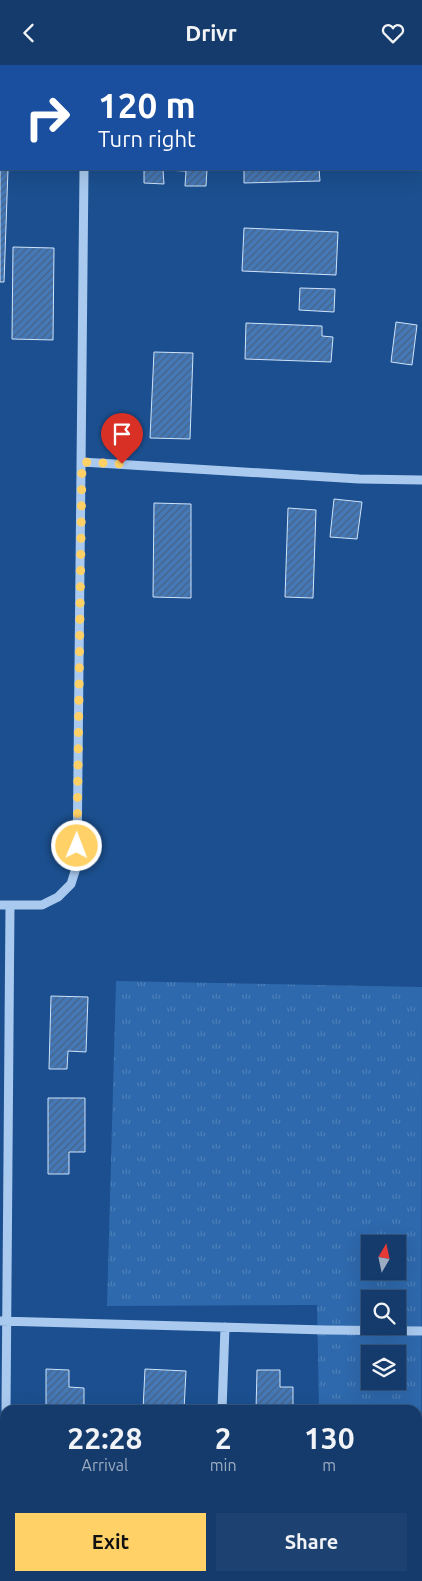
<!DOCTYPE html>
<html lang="en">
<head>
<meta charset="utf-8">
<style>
	:root { --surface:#143b6b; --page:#1d4271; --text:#f1f3f6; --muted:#9dadc1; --line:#33557e; --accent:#ffd166 }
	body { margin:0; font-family:Ubuntu,sans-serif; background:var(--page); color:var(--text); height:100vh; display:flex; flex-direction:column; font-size:19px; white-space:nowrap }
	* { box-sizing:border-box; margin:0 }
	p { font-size:16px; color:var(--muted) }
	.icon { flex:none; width:28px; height:28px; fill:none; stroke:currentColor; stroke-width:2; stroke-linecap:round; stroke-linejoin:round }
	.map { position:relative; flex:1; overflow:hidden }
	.side { position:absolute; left:0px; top:1340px; width:422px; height:176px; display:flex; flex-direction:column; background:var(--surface); border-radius:15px 15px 0 0; box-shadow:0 5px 20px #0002,0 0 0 1px var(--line) }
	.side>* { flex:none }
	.guide { position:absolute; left:0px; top:0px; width:422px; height:105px; box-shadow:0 5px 20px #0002,0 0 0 1px var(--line); background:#1a4fa0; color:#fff; overflow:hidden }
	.needle { width:32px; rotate:9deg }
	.buttons { position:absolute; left:361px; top:1170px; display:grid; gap:10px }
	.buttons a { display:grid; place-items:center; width:45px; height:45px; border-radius:0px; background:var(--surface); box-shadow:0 5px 20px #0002,0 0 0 1px var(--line); font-size:25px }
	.pin { position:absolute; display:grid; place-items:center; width:42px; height:42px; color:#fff; margin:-51px -21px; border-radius:50% 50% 50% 0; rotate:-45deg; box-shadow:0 0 5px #0007 }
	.pin .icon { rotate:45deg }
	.me { position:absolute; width:55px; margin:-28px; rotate:1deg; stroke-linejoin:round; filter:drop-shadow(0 0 4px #0008) }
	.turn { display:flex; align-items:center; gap:18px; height:105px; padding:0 15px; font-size:22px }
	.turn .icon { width:65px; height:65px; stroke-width:2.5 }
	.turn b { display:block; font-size:35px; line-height:42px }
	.eta { display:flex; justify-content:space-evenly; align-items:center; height:85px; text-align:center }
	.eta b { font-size:30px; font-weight:700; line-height:35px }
	.primary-button { display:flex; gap:10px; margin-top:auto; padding:10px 15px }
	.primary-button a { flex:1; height:58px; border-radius:0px; background:var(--accent); color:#111; font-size:20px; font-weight:700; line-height:58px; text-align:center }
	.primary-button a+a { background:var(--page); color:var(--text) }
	header { display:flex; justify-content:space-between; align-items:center; height:65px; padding:0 15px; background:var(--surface); font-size:22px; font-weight:700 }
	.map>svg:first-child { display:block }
	.grass { fill:url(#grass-tufts); fill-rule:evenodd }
	.building { fill:url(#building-hatch); stroke:#cfe3fa }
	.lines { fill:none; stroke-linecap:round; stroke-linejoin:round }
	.minor { stroke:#a9c9ee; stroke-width:9 }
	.route { stroke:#ffd166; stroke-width:9; stroke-dasharray:0 16.2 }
</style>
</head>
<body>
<header><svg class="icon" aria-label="back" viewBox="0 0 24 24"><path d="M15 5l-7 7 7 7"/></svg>Drivr<svg class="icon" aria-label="heart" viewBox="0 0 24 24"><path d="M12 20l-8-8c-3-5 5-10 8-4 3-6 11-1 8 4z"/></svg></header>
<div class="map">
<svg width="422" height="1516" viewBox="0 0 422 1516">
	<defs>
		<pattern id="grass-tufts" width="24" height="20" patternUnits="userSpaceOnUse" patternTransform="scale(1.25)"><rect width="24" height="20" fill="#2e69ad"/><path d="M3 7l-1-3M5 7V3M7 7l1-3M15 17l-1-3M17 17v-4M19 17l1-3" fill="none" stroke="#4d80b9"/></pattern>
		<pattern id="building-hatch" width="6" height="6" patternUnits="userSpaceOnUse" patternTransform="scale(1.25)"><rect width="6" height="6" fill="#4478b7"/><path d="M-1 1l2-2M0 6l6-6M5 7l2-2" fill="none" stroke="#486282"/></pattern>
	</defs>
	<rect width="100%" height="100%" fill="#1b4f8f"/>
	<path class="grass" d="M 116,916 L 422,922 L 421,1516 L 323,1516 L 323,1511 L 418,1511 L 418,1345 L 319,1345 L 317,1240 L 107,1241 ZM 370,1179 L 398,1179 L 398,1206 L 370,1206 ZM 370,1234 L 398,1234 L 398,1261 L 370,1261 ZM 370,1289 L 398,1289 L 398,1316 L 370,1316 Z"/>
	<path class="building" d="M 185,0 L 206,0 L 206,1 L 185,1 Z
		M 244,0 L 326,0 L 326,1 L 244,1 Z
		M 0,93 L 1,104 L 8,104 L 4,217 L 0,217 Z
		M 144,104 L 207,104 L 206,121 L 185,121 L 186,106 L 163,105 L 164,119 L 144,118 Z
		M 244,104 L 319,104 L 320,116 L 244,118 Z
		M 244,163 L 338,167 L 336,210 L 242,206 Z
		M 13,182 L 54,183 L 53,275 L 12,274 Z
		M 300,223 L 335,224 L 334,247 L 299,245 Z
		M 396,257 L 417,260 L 412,300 L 391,297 Z
		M 246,258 L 322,261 L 322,271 L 333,272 L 331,297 L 245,294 Z
		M 154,287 L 193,288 L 190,374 L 150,373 Z
		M 334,434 L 362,437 L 357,474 L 330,472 Z
		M 154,438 L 191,439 L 191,533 L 153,532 Z
		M 288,443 L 316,445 L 313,533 L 285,532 Z
		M 51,931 L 88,932 L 86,987 L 68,986 L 67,1004 L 49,1004 Z
		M 48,1033 L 85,1033 L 85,1087 L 69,1087 L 69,1109 L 48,1109 Z
		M 46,1304 L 69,1305 L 69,1322 L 84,1323 L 84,1345 L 46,1345 Z
		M 145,1304 L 186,1306 L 184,1345 L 143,1345 Z
		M 257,1305 L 280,1305 L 280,1322 L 293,1322 L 293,1345 L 256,1345 Z
		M 131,1511 L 166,1511 L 166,1516 L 131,1516 Z"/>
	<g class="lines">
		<path class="minor" d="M 85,1 L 85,0
			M 82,397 L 359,414 L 422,415
			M 0,840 L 42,840 L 58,832 L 71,819 L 77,800 L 84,104
			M 0,1256 L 325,1265 L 422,1266
			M 6,1345 L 10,840
			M 222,1345 L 225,1262
			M 3,1516 L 5,1394
			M 217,1516 L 217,1511"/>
	</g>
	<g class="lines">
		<path class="route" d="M 77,781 L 82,397 L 122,399"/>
	</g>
</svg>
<div class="buttons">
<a><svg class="needle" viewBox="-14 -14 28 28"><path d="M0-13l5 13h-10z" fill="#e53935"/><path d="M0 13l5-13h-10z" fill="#9dadc1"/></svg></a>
<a><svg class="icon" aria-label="search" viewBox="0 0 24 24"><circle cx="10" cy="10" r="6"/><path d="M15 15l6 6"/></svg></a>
<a><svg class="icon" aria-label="layers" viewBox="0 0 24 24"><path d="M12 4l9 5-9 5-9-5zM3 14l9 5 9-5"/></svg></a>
</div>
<div class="pin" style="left:122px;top:399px;background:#d93025"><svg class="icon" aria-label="arrive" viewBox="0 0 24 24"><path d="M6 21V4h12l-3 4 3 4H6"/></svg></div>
<svg class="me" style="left:77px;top:781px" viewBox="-20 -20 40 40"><circle r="17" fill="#ffd166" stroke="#fff" stroke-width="3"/><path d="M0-11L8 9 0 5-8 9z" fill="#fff"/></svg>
<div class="guide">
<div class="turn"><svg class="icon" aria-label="right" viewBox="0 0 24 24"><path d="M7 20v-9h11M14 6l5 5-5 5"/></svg><div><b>120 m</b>Turn right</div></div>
</div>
<section class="side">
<div class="eta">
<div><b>22:28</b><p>Arrival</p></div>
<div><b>2</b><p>min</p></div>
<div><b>130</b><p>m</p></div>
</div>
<div class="primary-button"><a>Exit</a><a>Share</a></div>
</section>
</div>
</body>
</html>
